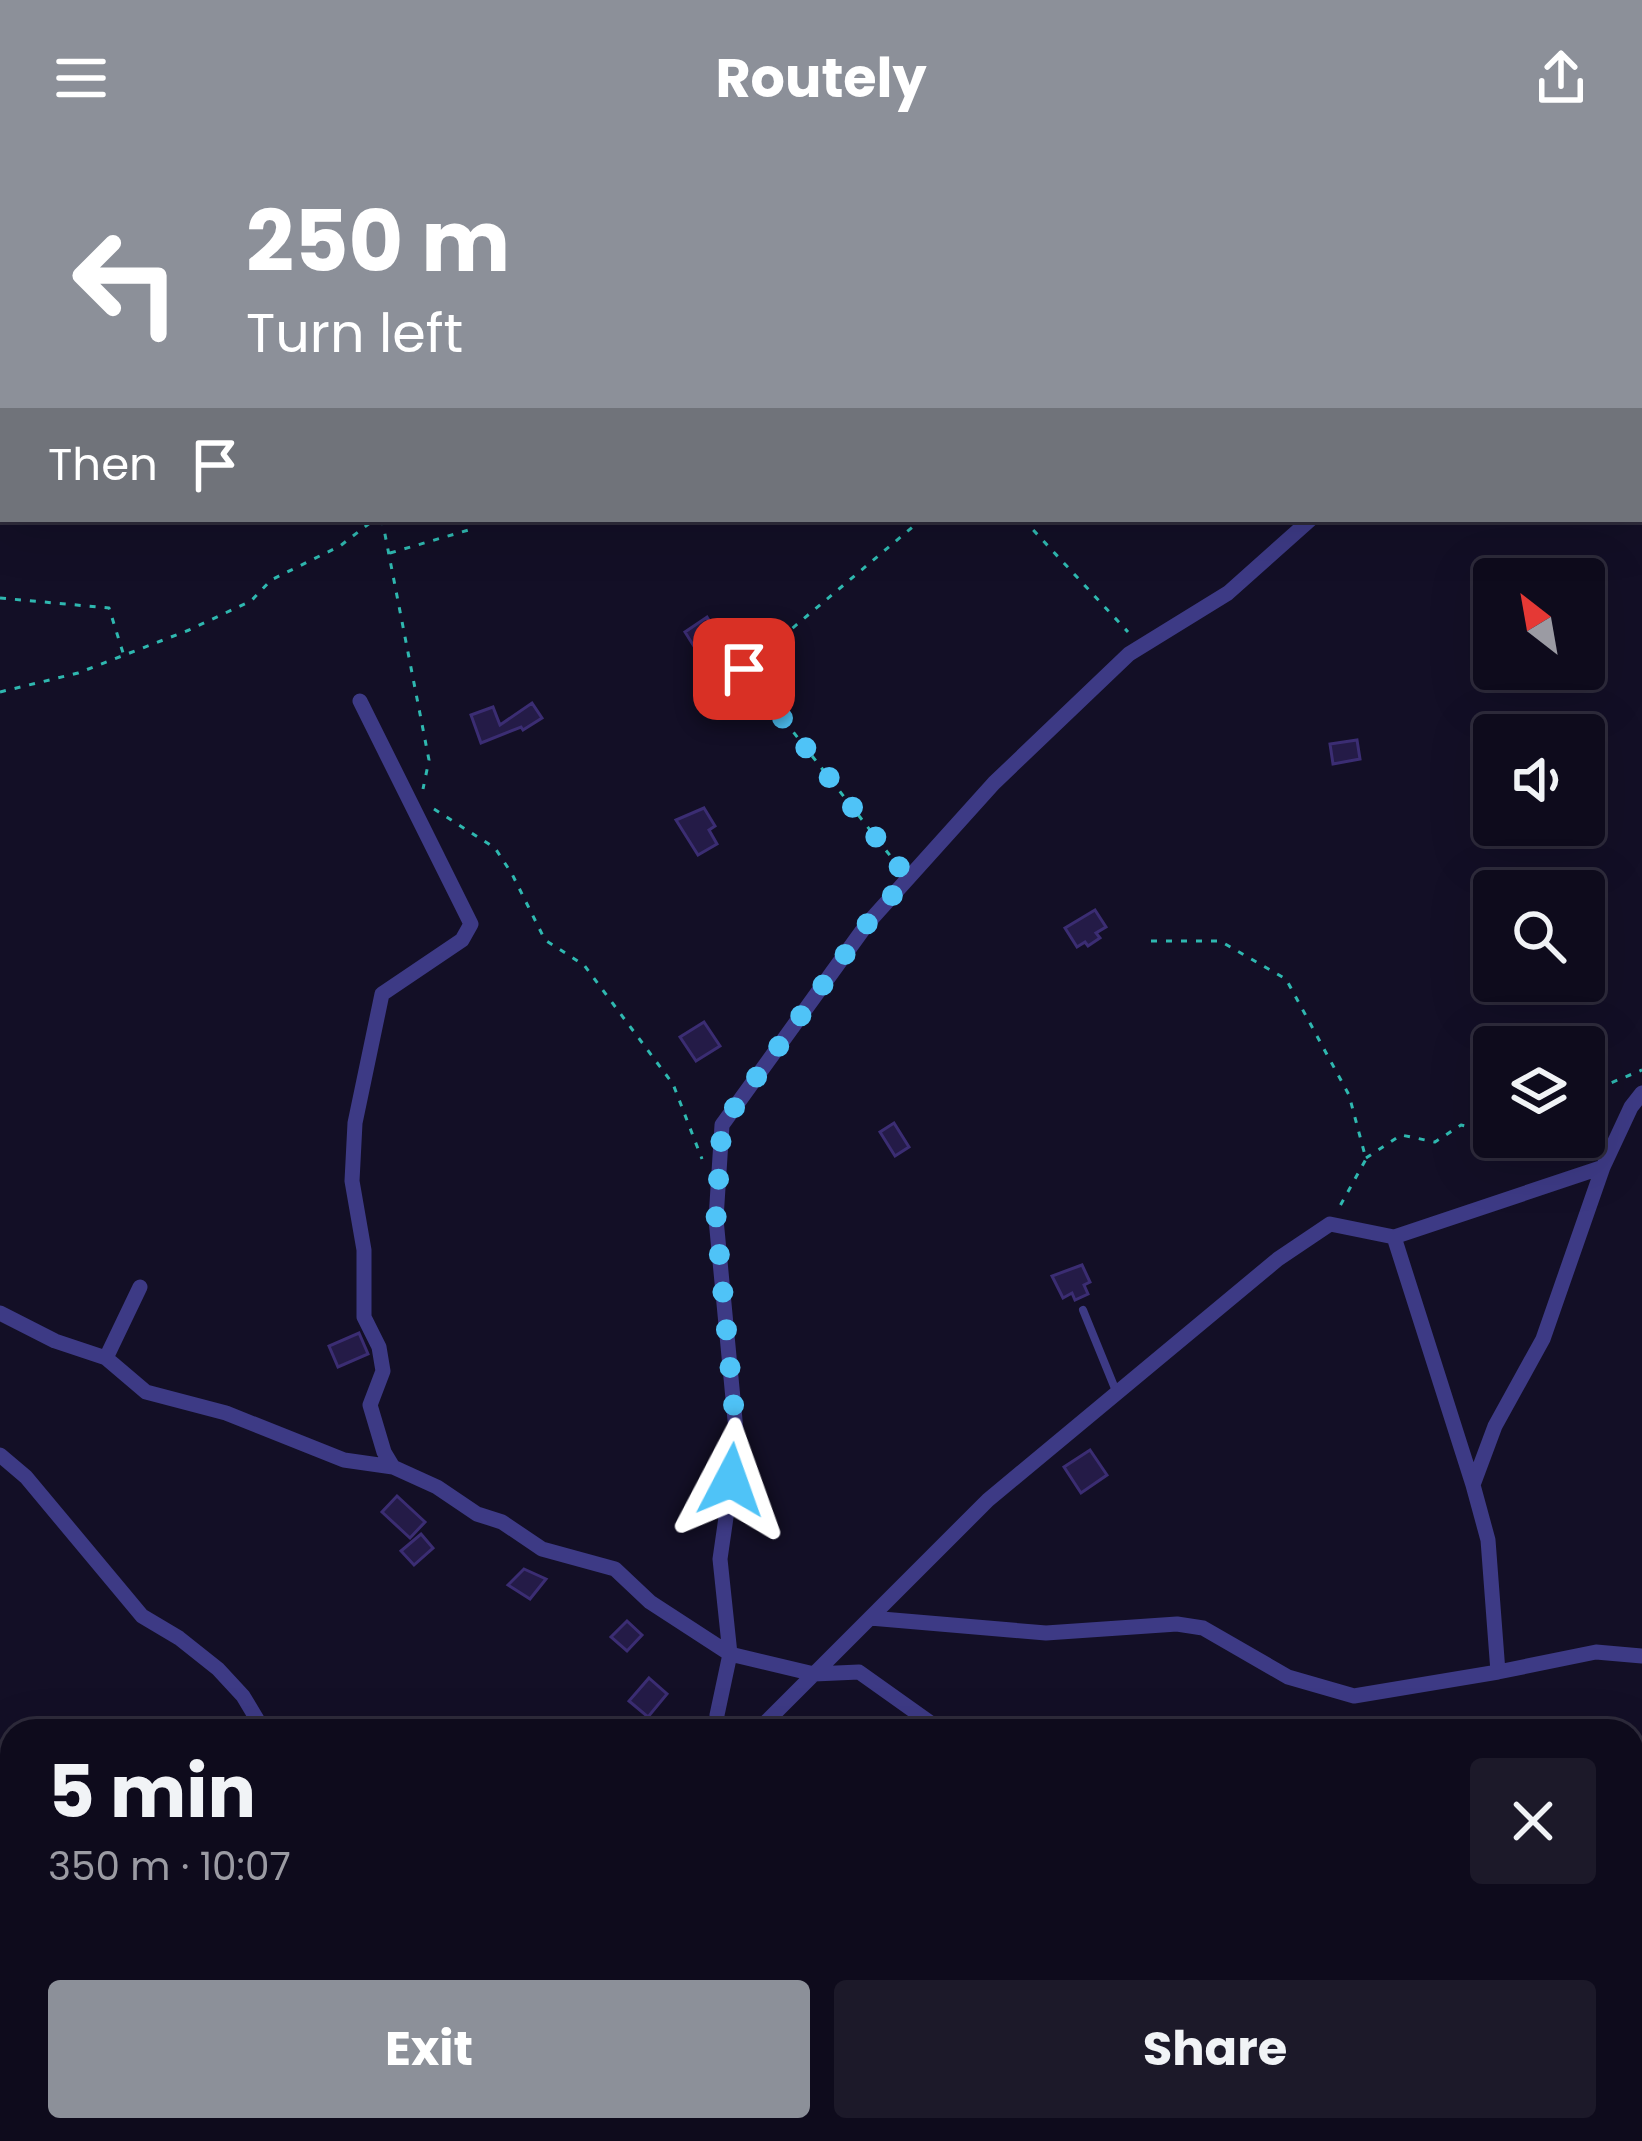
<!DOCTYPE html>
<html lang="en">
<head>
<meta charset="utf-8">
<style>
	:root { --surface:#0e0b1c; --page:#1c1929; --text:#f1f3f6; --muted:#9b9ba3; --line:#2e2b3b; --accent:#8c9099 }
	body { margin:0; font-family:Poppins,sans-serif; background:var(--page); color:var(--text); height:100vh; display:flex; flex-direction:column; font-size:45px; white-space:nowrap }
	* { box-sizing:border-box; margin:0 }
	p { font-size:39px; color:var(--muted) }
	.icon { flex:none; width:66px; height:66px; fill:none; stroke:currentColor; stroke-width:2; stroke-linecap:round; stroke-linejoin:round }
	.map { position:relative; flex:1; overflow:hidden }
	.panel { position:absolute; left:0px; top:1563px; width:1644px; height:423px; display:flex; flex-direction:column; background:var(--surface); border-radius:36px 36px 0 0; box-shadow:0 12px 48px #0002,0 0 0 3px var(--line) }
	.panel>* { flex:none }
	.hud { position:absolute; left:0px; top:0px; width:1644px; height:366px; box-shadow:0 12px 48px #0002,0 0 0 3px var(--line); background:#8c9099; color:#fff; overflow:hidden }
	.needle { width:78px; rotate:329deg }
	.tools { position:absolute; left:1473px; top:402px; display:grid; gap:24px }
	.tools a { display:grid; place-items:center; width:132px; height:132px; border-radius:12px; background:var(--surface); box-shadow:0 12px 48px #0002,0 0 0 3px var(--line); font-size:60px }
	.pin { position:absolute; display:grid; place-items:center; width:102px; height:102px; color:#fff; margin:-51px; border-radius:24px; box-shadow:0 6px 18px #0006 }
	.me { position:absolute; width:132px; margin:-66px; rotate:4deg; stroke-linejoin:round; filter:drop-shadow(0 0 9px #0008) }
	.turn { display:flex; align-items:center; gap:42px; height:252px; padding:0 48px; font-size:54px }
	.turn .icon { width:156px; height:156px; stroke-width:2.5 }
	.turn b { display:block; font-size:84px; line-height:102px }
	.then { display:flex; align-items:center; height:114px; padding:0 48px; background:#0003; gap:24px; font-size:45px }
	.round { display:grid; place-items:center; flex:none; width:126px; height:126px; border-radius:12px; background:var(--page) }
	.headline { display:flex; align-items:center; justify-content:space-between; height:204px; padding:0 48px }
	h1 { font-size:72px; font-weight:700; line-height:90px }
	.action { display:flex; gap:24px; margin-top:auto; padding:24px 48px }
	.action a { flex:1; height:138px; border-radius:12px; background:var(--accent); color:#fff; font-size:48px; font-weight:700; line-height:138px; text-align:center }
	.action a+a { background:var(--page); color:var(--text) }
	header { display:flex; justify-content:space-between; align-items:center; height:156px; padding:0 48px; background:var(--accent); color:#fff; font-size:54px; font-weight:700 }
	.map>svg:first-child { display:block }
	.building { fill:#241b47; stroke:#3b2d73; stroke-width:3 }
	.lines { fill:none; stroke-linecap:round; stroke-linejoin:round }
	.path { stroke:#2fb8b0; stroke-width:3; stroke-dasharray:6 9; stroke-linecap:butt }
	.service { stroke:#3d3a85; stroke-width:8 }
	.minor { stroke:#3d3a85; stroke-width:15 }
	.route { stroke:#4fc3f7; stroke-width:21; stroke-dasharray:0 37.8 }
</style>
</head>
<body>
<header><svg class="icon" aria-label="menu" viewBox="0 0 24 24"><path d="M4 6h16M4 12h16M4 18h16"/></svg>Routely<svg class="icon" aria-label="share" viewBox="0 0 24 24"><path d="M12 15V3M7 8l5-5 5 5M5 13v7h14v-7"/></svg></header>
<div class="map">
<svg width="1642" height="1985" viewBox="0 0 1642 1985">
	<rect width="100%" height="100%" fill="#130f26"/>
	<path class="building" d="M 707,461 L 717,477 L 695,492 L 685,476 Z
		M 532,547 L 542,562 L 523,574 L 521,571 L 481,587 L 471,559 L 493,551 L 500,569 Z
		M 1357,584 L 1360,603 L 1333,608 L 1330,588 Z
		M 704,652 L 715,670 L 709,674 L 717,688 L 698,699 L 676,664 Z
		M 1095,754 L 1106,771 L 1096,777 L 1100,782 L 1088,790 L 1085,786 L 1077,791 L 1065,772 Z
		M 704,866 L 720,890 L 696,905 L 680,881 Z
		M 894,967 L 909,991 L 895,1000 L 880,976 Z
		M 1082,1109 L 1090,1126 L 1084,1129 L 1088,1138 L 1075,1144 L 1072,1137 L 1063,1142 L 1052,1120 Z
		M 359,1177 L 368,1198 L 338,1211 L 329,1190 Z
		M 1090,1294 L 1107,1319 L 1081,1337 L 1064,1311 Z
		M 397,1340 L 425,1366 L 410,1382 L 382,1356 Z
		M 421,1378 L 433,1392 L 414,1409 L 401,1395 Z
		M 524,1413 L 546,1423 L 530,1443 L 508,1429 Z
		M 627,1465 L 642,1479 L 627,1495 L 611,1481 Z
		M 649,1522 L 667,1538 L 648,1561 L 629,1545 Z"/>
	<g class="lines">
		<path class="path" d="M 247,0 L 251,3
			M 1067,0 L 1072,3
			M 1286,3 L 1291,0
			M 382,363 L 429,604 L 423,633
			M 1023,363 L 1128,476
			M 390,397 L 472,373
			M 0,442 L 109,452 L 124,500
			M 0,536 L 78,517 L 189,474 L 251,445 L 271,424 L 340,390 L 375,363
			M 434,653 L 495,692 L 512,718 L 545,784 L 584,809 L 673,928 L 702,1003
			M 899,711 L 744,513 L 922,363
			M 1151,785 L 1220,785 L 1286,823 L 1349,939 L 1366,1003 L 1340,1050
			M 1584,938 L 1642,914
			M 1366,1002 L 1401,979 L 1435,986 L 1461,969 L 1494,977"/>
		<path class="service" d="M 1083,1154 L 1116,1235"/>
		<path class="minor" d="M 1535,3 L 1535,0
			M 360,545 L 471,768 L 462,784 L 382,838 L 355,967 L 352,1025 L 364,1094 L 364,1161 L 379,1191 L 383,1215 L 370,1249 L 384,1296 L 393,1311 L 437,1331 L 477,1358 L 502,1366 L 542,1393 L 615,1413 L 650,1446 L 730,1498
			M 1603,1011 L 1543,1183 L 1495,1270 L 1473,1329 L 1488,1384 L 1498,1516 L 1596,1496 L 1642,1500
			M 1394,1081 L 1473,1329
			M 140,1131 L 106,1202 L 146,1236 L 226,1257 L 344,1304 L 393,1311
			M 0,1157 L 55,1185 L 106,1202
			M 0,1299 L 26,1321 L 142,1460 L 179,1482 L 218,1513 L 243,1540 L 264,1575
			M 870,1462 L 1046,1477 L 1177,1468 L 1203,1472 L 1288,1521 L 1354,1540 L 1498,1516
			M 730,1498 L 720,1403 L 737,1285 L 716,1063 L 722,969 L 867,768 L 994,627 L 1129,498 L 1228,437 L 1311,363
			M 718,1575 L 717,1559 L 730,1498 L 814,1518 L 859,1516 L 942,1575
			M 757,1575 L 988,1344 L 1278,1103 L 1330,1068 L 1394,1081 L 1603,1011 L 1631,951 L 1642,937
			M 295,1974 L 295,1985
			M 1196,1974 L 1212,1985
			M 487,1985 L 494,1974"/>
	</g>
	<g class="lines">
		<path class="route" d="M 731,1324 L 737,1285 L 716,1063 L 722,969 L 867,768 L 908,722 L 744,513"/>
	</g>
</svg>
<div class="tools">
<a><svg class="needle" viewBox="-14 -14 28 28"><path d="M0-13l5 13h-10z" fill="#e53935"/><path d="M0 13l5-13h-10z" fill="#9b9ba3"/></svg></a>
<a><svg class="icon" aria-label="sound" viewBox="0 0 24 24"><path d="M4 9h4l5-4v14l-5-4H4zM17 9q2 3 0 6"/></svg></a>
<a><svg class="icon" aria-label="search" viewBox="0 0 24 24"><circle cx="10" cy="10" r="6"/><path d="M15 15l6 6"/></svg></a>
<a><svg class="icon" aria-label="layers" viewBox="0 0 24 24"><path d="M12 4l9 5-9 5-9-5zM3 14l9 5 9-5"/></svg></a>
</div>
<div class="pin" style="left:744px;top:513px;background:#d93025"><svg class="icon" aria-label="arrive" viewBox="0 0 24 24"><path d="M6 21V4h12l-3 4 3 4H6"/></svg></div>
<svg class="me" style="left:731px;top:1324px" viewBox="-20 -20 40 40"><path d="M0-17L14 15 0 8-14 15z" fill="#4fc3f7" stroke="#fff" stroke-width="4"/></svg>
<div class="hud">
<div class="turn"><svg class="icon" aria-label="left" viewBox="0 0 24 24"><path d="M17 20v-9H6M10 6l-5 5 5 5"/></svg><div><b>250 m</b>Turn left</div></div>
<div class="then">Then<svg class="icon" aria-label="arrive" viewBox="0 0 24 24"><path d="M6 21V4h12l-3 4 3 4H6"/></svg></div>
</div>
<section class="panel">
<div class="headline"><div><h1>5 min</h1><p>350 m · 10:07</p></div><a class="round"><svg class="icon" aria-label="close" viewBox="0 0 24 24"><path d="M6 6l12 12M18 6L6 18"/></svg></a></div>
<div class="action"><a>Exit</a><a>Share</a></div>
</section>
</div>
</body>
</html>
